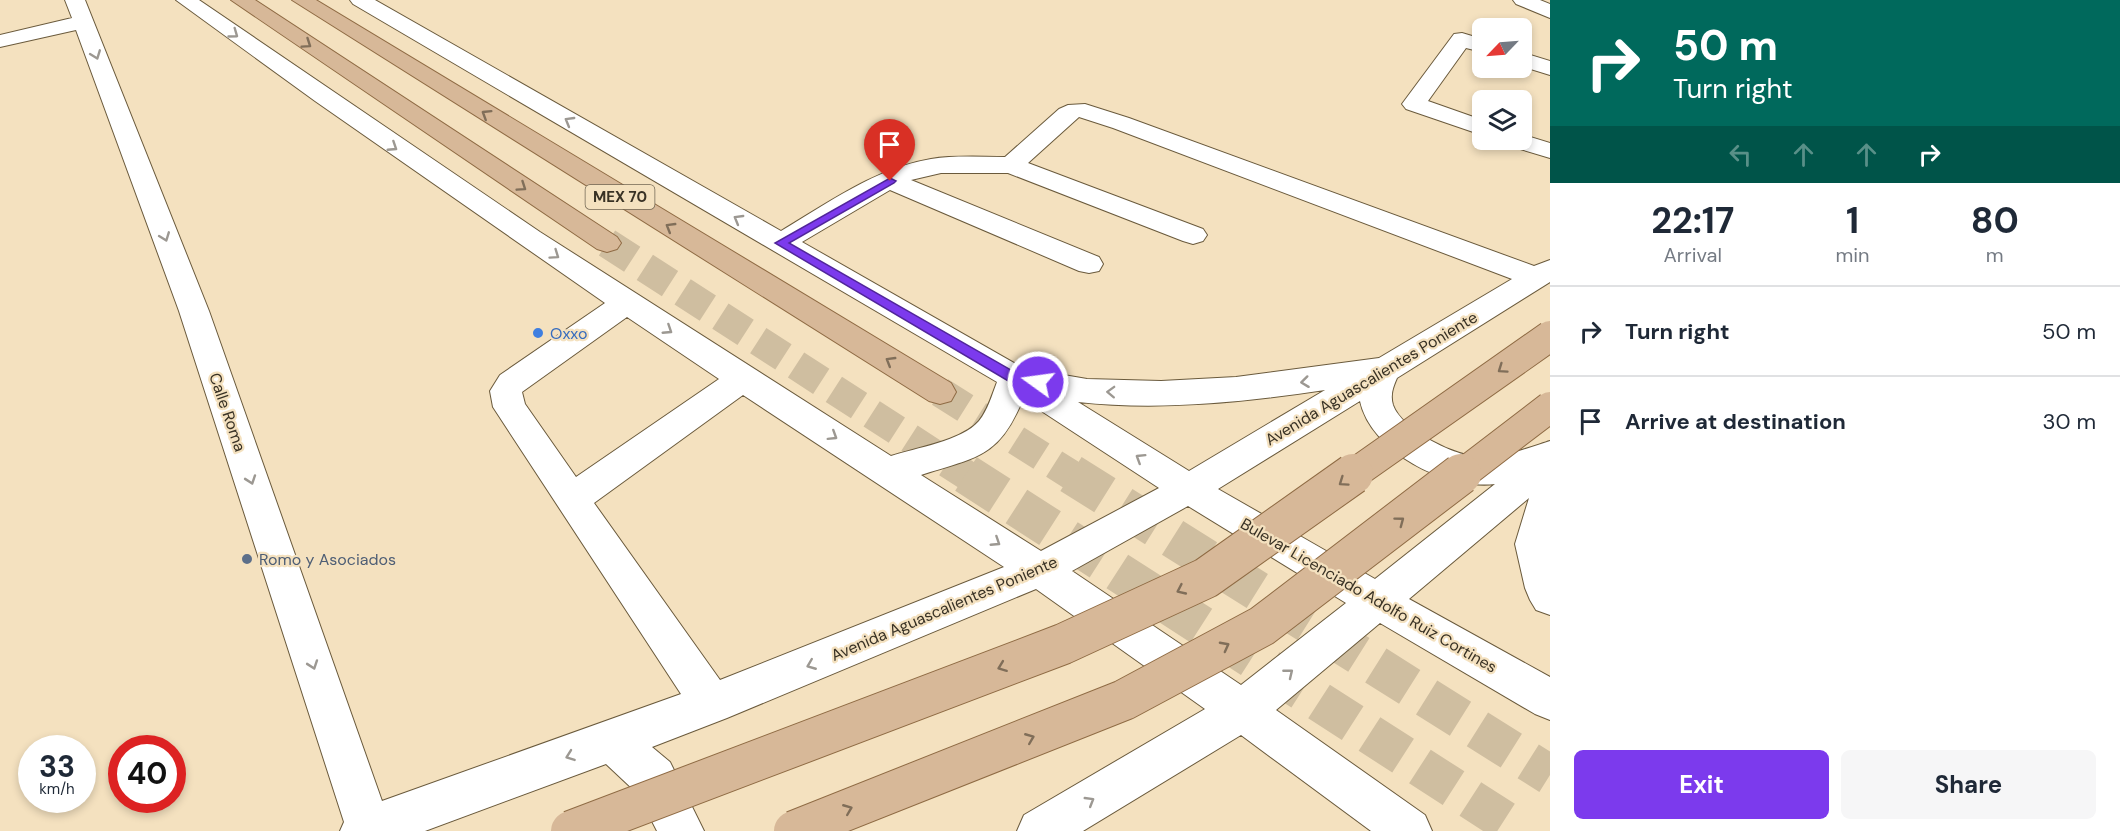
<!DOCTYPE html>
<html lang="en">
<head>
<meta charset="utf-8">
<style>
	:root { --surface:#fff; --page:#f6f6f7; --text:#1f2937; --muted:#747a83; --line:#e0e1e3; --accent:#7c3aed }
	body { margin:0; font-family:"DM Sans",sans-serif; background:var(--page); color:var(--text); height:100vh; display:flex; flex-direction:column; font-size:22px; white-space:nowrap }
	* { box-sizing:border-box; margin:0 }
	p { font-size:20px; color:var(--muted) }
	.icon { flex:none; width:33px; height:33px; fill:none; stroke:currentColor; stroke-width:2; stroke-linecap:round; stroke-linejoin:round }
	.map { position:relative; flex:1; overflow:hidden }
	.panel { display:flex; flex-direction:column; background:var(--surface); width:570px }
	.panel>* { flex:none }
	.banner { background:#00695c; color:#fff; overflow:hidden }
	.needle { width:39px; rotate:245deg }
	.buttons { position:absolute; left:1472px; top:18px; display:grid; gap:12px }
	.buttons a { display:grid; place-items:center; width:60px; height:60px; border-radius:9px; background:var(--surface); box-shadow:0 3px 9px #0003; font-size:30px }
	.speed { position:absolute; left:18px; top:735px; display:flex; gap:12px; font-size:30px; font-weight:700; text-align:center }
	.speed>* { display:grid; place-content:center; width:78px; height:78px; border-radius:50%; background:var(--surface); box-shadow:0 3px 9px #0003; line-height:1 }
	.speed small { font-size:15px; font-weight:400 }
	.speed .limit { border:9px solid #d22; background:#fff; color:#111 }
	.pin { position:absolute; display:grid; place-items:center; width:51px; height:51px; color:#fff; margin:-62px -26px; border-radius:50% 50% 50% 0; rotate:-45deg; box-shadow:0 0 6px #0007 }
	.pin .icon { rotate:45deg }
	.me { position:absolute; width:66px; margin:-33px; rotate:284deg; stroke-linejoin:round; filter:drop-shadow(0 0 4px #0008) }
	.turn { display:flex; align-items:center; gap:21px; height:126px; padding:0 24px; font-size:27px }
	.turn .icon { width:78px; height:78px; stroke-width:2.5 }
	.turn b { display:block; font-size:42px; line-height:51px }
	.lanes { display:flex; align-items:center; height:57px; padding:0 24px; background:#0003; justify-content:center; gap:30px; direction:ltr }
	.lanes .off { opacity:.35 }
	.eta { display:flex; justify-content:space-evenly; align-items:center; height:102px; text-align:center }
	.eta b { font-size:36px; font-weight:700; line-height:42px }
	.action { display:flex; gap:12px; margin-top:auto; padding:12px 24px }
	.action a { flex:1; height:69px; border-radius:9px; background:var(--accent); color:#fff; font-size:24px; font-weight:700; line-height:69px; text-align:center }
	.action a+a { background:var(--page); color:var(--text) }
	ul { padding:0; list-style:none }
	li { display:flex; align-items:center; gap:18px; height:90px; padding:0 24px; border-top:2px solid var(--line) }
	li div { flex:1 }
	li b { display:block; font-size:22px }
	li em { font-style:normal }
	main { display:flex; flex:1; min-height:0 }
	.map>svg:first-child { display:block }
	.lines { fill:none; stroke-linecap:round; stroke-linejoin:round }
	.major-tunnel-far1 { stroke:#cfbea0; stroke-width:30; stroke-dasharray:30 15; stroke-linecap:butt }
	.major-tunnel { stroke:#cfbea0; stroke-width:40; stroke-dasharray:40 20; stroke-linecap:butt }
	.minor-casing { stroke:#6a5a3c; stroke-width:2 }
	.major-casing { stroke:#8f6b44; stroke-width:2 }
	.minor { fill:#fff; fill-rule:evenodd }
	.major { fill:#d7b898; fill-rule:evenodd }
	.major-bridge-far1-casing { stroke:#8f6b44; stroke-width:32; stroke-linecap:butt }
	.major-bridge-casing { stroke:#8f6b44; stroke-width:42; stroke-linecap:butt }
	.major-bridge-far1 { stroke:#d7b898; stroke-width:30 }
	.major-bridge { stroke:#d7b898; stroke-width:40 }
	.oneway { stroke:#9c9892 }
	.oneway2 { stroke:#806e59 }
	.route { fill:#7c3aed; stroke:#51269a; stroke-width:1.5 }
	.shop-dot { fill:#3f7fe0; stroke:#f4e1bf; stroke-width:2 }
	.service-dot { fill:#5c6f8a; stroke:#f4e1bf; stroke-width:2 }
	.labels { text-anchor:middle; stroke-width:4.5; stroke-linejoin:round; paint-order:stroke }
	.shield { fill:#f4e1bf; stroke:#716653; stroke-width:1.5 }
	.shield-label { font-size:15px; font-weight:bold; fill:#393225 }
	.shop-label { font-size:16px; fill:#366cbe; stroke:#f4e1bf; text-anchor:start }
	.street-label { font-size:16px; fill:#393225; stroke:#f4e1bf }
	.service-label { font-size:16px; fill:#4e5e75; stroke:#f4e1bf; text-anchor:start }
</style>
</head>
<body>
<main>
<div class="map">
<svg width="1550" height="831" viewBox="0 0 1550 831">
	<rect width="100%" height="100%" fill="#f4e1bf"/>
	<g class="lines">
		<path class="major-tunnel-far1" d="M 607,243 L 968,476
			M 940,392 L 1073,476"/>
		<path class="major-tunnel" d="M 966,474 L 1520,831
			M 1071,474 L 1550,775"/>
		<defs>
			<path id="minor" d="M 65,0 L 85,0 L 209,311 L 382,801 L 681,694 L 493,407 L 490,391 L 500,375 L 605,303 L 315,101 L 176,0 L 199,0 L 540,232 L 891,456 C 915,448 962,441 979,421 C 988,410 992,395 997,382 L 353,4 L 350,0 L 375,0 L 781,231 C 828,203 876,168 931,159 C 955,155 980,157 1005,157 L 1059,109 L 1068,105 L 1085,104 L 1129,118 L 1534,266 L 1550,260 L 1550,282 L 1397,378 C 1393,387 1390,395 1393,405 C 1402,430 1457,458 1482,457 C 1505,457 1528,448 1550,441 L 1550,615 L 1536,610 L 1530,600 L 1525,588 L 1515,544 L 1529,498 L 1409,599 L 1550,677 L 1550,720 L 1535,714 L 1380,623 L 1276,710 L 1425,815 L 1432,831 L 1371,831 L 1241,735 L 1083,831 L 1017,831 L 1024,815 L 1205,709 L 1036,589 L 727,718 L 652,747 L 670,762 L 704,831 L 657,831 L 638,794 L 606,764 L 425,831 L 340,831 L 344,822 L 179,311 L 76,30 L 0,47 L 0,35 L 72,18 ZM 1079,117 L 1113,128 L 1512,279 L 1379,358 L 1236,377 L 1161,381 L 1087,379 L 1023,368 L 802,242 L 890,190 L 1079,271 L 1089,273 L 1099,271 L 1103,264 L 1099,257 L 911,180 L 941,173 L 1008,173 L 1183,241 L 1193,244 L 1203,241 L 1207,235 L 1203,229 L 1028,163 ZM 627,317 L 719,379 L 576,477 L 525,404 L 522,392 ZM 1325,390 L 1189,471 L 1078,402 C 1160,411 1245,402 1325,390 ZM 743,395 L 1004,567 L 720,680 L 594,503 ZM 1023,399 L 1159,488 L 1041,551 L 921,475 C 977,457 999,458 1023,399 ZM 1360,401 C 1371,452 1446,490 1495,484 L 1375,579 L 1218,489 ZM 1188,506 L 1346,603 L 1241,685 L 1072,571 Z
				M 1513,0 L 1540,0 L 1550,4 L 1550,18 L 1516,4 Z
				M 1462,33 L 1482,39 L 1482,52 L 1466,48 L 1428,101 L 1482,120 L 1482,135 L 1406,109 L 1402,104 L 1454,34 Z
				M 1521,52 L 1550,61 L 1550,75 L 1521,66 Z
				M 1521,134 L 1550,143 L 1550,158 L 1507,145 L 1504,140 L 1521,140 Z"/>
			<path id="major" d="M 231,0 L 255,0 L 617,237 L 621,243 L 617,249 L 607,252 L 597,249 Z
				M 292,0 L 316,0 L 951,383 L 956,392 L 951,401 L 940,404 L 929,401 Z"/>
		</defs>
		<use href="#minor" class="minor-casing"/>
		<use href="#major" class="major-casing"/>
		<use href="#minor" class="minor"/>
		<use href="#major" class="major"/>
		<defs>
			<path id="major-bridge-far1" d="M 1351,476 L 1550,336
				M 1460,476 L 1550,407"/>
			<path id="major-bridge" d="M 571,831 L 1063,644 L 1206,578 L 1353,474
				M 794,831 L 1124,700 L 1262,626 L 1461,474"/>
		</defs>
		<use href="#major-bridge-far1" class="major-bridge-far1-casing"/>
		<use href="#major-bridge" class="major-bridge-casing"/>
		<use href="#major-bridge-far1" class="major-bridge-far1"/>
		<use href="#major-bridge" class="major-bridge"/>
	</g>
	<defs><path id="oneway-chevron" d="M-2-3.5L2.5 0L-2 3.5" fill="none" stroke-width="1.6" stroke-linecap="round" stroke-linejoin="round" transform="scale(1.5)"/></defs>
	<g class="oneway">
		<use href="#oneway-chevron" transform="translate(234 34) rotate(36)"/>
		<use href="#oneway-chevron" transform="translate(96 55) rotate(69)"/>
		<use href="#oneway-chevron" transform="translate(569 121) rotate(-150)"/>
		<use href="#oneway-chevron" transform="translate(393 147) rotate(33)"/>
		<use href="#oneway-chevron" transform="translate(738 219) rotate(-150)"/>
		<use href="#oneway-chevron" transform="translate(165 237) rotate(69)"/>
		<use href="#oneway-chevron" transform="translate(555 255) rotate(35)"/>
		<use href="#oneway-chevron" transform="translate(668 330) rotate(33)"/>
		<use href="#oneway-chevron" transform="translate(1305 382) rotate(173)"/>
		<use href="#oneway-chevron" transform="translate(1111 392) rotate(-178)"/>
		<use href="#oneway-chevron" transform="translate(833 436) rotate(32)"/>
		<use href="#oneway-chevron" transform="translate(1140 458) rotate(-148)"/>
		<use href="#oneway-chevron" transform="translate(251 480) rotate(71)"/>
		<use href="#oneway-chevron" transform="translate(996 542) rotate(33)"/>
		<use href="#oneway-chevron" transform="translate(313 665) rotate(71)"/>
		<use href="#oneway-chevron" transform="translate(811 665) rotate(158)"/>
		<use href="#oneway-chevron" transform="translate(1289 673) rotate(-39)"/>
		<use href="#oneway-chevron" transform="translate(570 756) rotate(160)"/>
		<use href="#oneway-chevron" transform="translate(1090 801) rotate(-31)"/>
	</g>
	<g class="oneway2">
		<use href="#oneway-chevron" transform="translate(307 44) rotate(34)"/>
		<use href="#oneway-chevron" transform="translate(486 114) rotate(-148)"/>
		<use href="#oneway-chevron" transform="translate(522 187) rotate(34)"/>
		<use href="#oneway-chevron" transform="translate(670 227) rotate(-149)"/>
		<use href="#oneway-chevron" transform="translate(890 361) rotate(-149)"/>
		<use href="#oneway-chevron" transform="translate(1502 369) rotate(145)"/>
		<use href="#oneway-chevron" transform="translate(1343 482) rotate(145)"/>
		<use href="#oneway-chevron" transform="translate(1400 521) rotate(-37)"/>
		<use href="#oneway-chevron" transform="translate(1181 590) rotate(155)"/>
		<use href="#oneway-chevron" transform="translate(1225 646) rotate(-28)"/>
		<use href="#oneway-chevron" transform="translate(1002 667) rotate(159)"/>
		<use href="#oneway-chevron" transform="translate(1030 738) rotate(-22)"/>
		<use href="#oneway-chevron" transform="translate(848 809) rotate(-22)"/>
	</g>
	<path class="route" d="M 890,178 L 896,181 L 894,183 L 789,243 L 1018,374 L 1043,379 L 1043,386 L 1010,382 L 775,243 Z"/>
	<circle class="shop-dot" cx="538" cy="333" r="6"/>
	<circle class="service-dot" cx="247" cy="559" r="6"/>
	<g class="labels">
		<rect class="shield" x="585.5" y="185" width="69" height="24" rx="4.5"/>
		<g class="shield-label">
			<text x="620" y="202">MEX 70</text>
		</g>
		<g class="shop-label">
			<text x="550" y="339">Oxxo</text>
		</g>
		<g class="street-label">
			<text transform="translate(1371 378) rotate(-31)" y="6">Avenida Aguascalientes Poniente</text>
			<text transform="translate(228 412) rotate(71)" y="6">Calle Roma</text>
			<text transform="translate(1369 595) rotate(30)" y="6">Bulevar Licenciado Adolfo Ruiz Cortines</text>
			<text transform="translate(944 608) rotate(-23)" y="6">Avenida Aguascalientes Poniente</text>
		</g>
		<g class="service-label">
			<text x="259" y="565">Romo y Asociados</text>
		</g>
	</g>
</svg>
<div class="buttons">
<a><svg class="needle" viewBox="-14 -14 28 28"><path d="M0-13l5 13h-10z" fill="#e53935"/><path d="M0 13l5-13h-10z" fill="#747a83"/></svg></a>
<a><svg class="icon" aria-label="layers" viewBox="0 0 24 24"><path d="M12 4l9 5-9 5-9-5zM3 14l9 5 9-5"/></svg></a>
</div>
<div class="speed"><div>33<small>km/h</small></div><div class="limit">40</div></div>
<div class="pin" style="left:890px;top:181px;background:#d93025"><svg class="icon" aria-label="arrive" viewBox="0 0 24 24"><path d="M6 21V4h12l-3 4 3 4H6"/></svg></div>
<svg class="me" style="left:1038px;top:382px" viewBox="-20 -20 40 40"><circle r="17" fill="#7c3aed" stroke="#fff" stroke-width="3"/><path d="M0-11L8 9 0 5-8 9z" fill="#fff"/></svg>
</div>
<section class="panel">
<div class="banner">
<div class="turn"><svg class="icon" aria-label="right" viewBox="0 0 24 24"><path d="M7 20v-9h11M14 6l5 5-5 5"/></svg><div><b>50 m</b>Turn right</div></div>
<div class="lanes"><svg class="icon off" aria-label="left" viewBox="0 0 24 24"><path d="M17 20v-9H6M10 6l-5 5 5 5"/></svg><svg class="icon off" aria-label="ahead" viewBox="0 0 24 24"><path d="M12 20V5M6 11l6-6 6 6"/></svg><svg class="icon off" aria-label="ahead" viewBox="0 0 24 24"><path d="M12 20V5M6 11l6-6 6 6"/></svg><svg class="icon" aria-label="right" viewBox="0 0 24 24"><path d="M7 20v-9h11M14 6l5 5-5 5"/></svg></div>
</div>
<div class="eta">
<div><b>22:17</b><p>Arrival</p></div>
<div><b>1</b><p>min</p></div>
<div><b>80</b><p>m</p></div>
</div>
<ul>
<li><svg class="icon" aria-label="right" viewBox="0 0 24 24"><path d="M7 20v-9h11M14 6l5 5-5 5"/></svg><div><b>Turn right</b></div><em>50 m</em></li>
<li><svg class="icon" aria-label="arrive" viewBox="0 0 24 24"><path d="M6 21V4h12l-3 4 3 4H6"/></svg><div><b>Arrive at destination</b></div><em>30 m</em></li>
</ul>
<div class="action"><a>Exit</a><a>Share</a></div>
</section>
</main>
</body>
</html>
